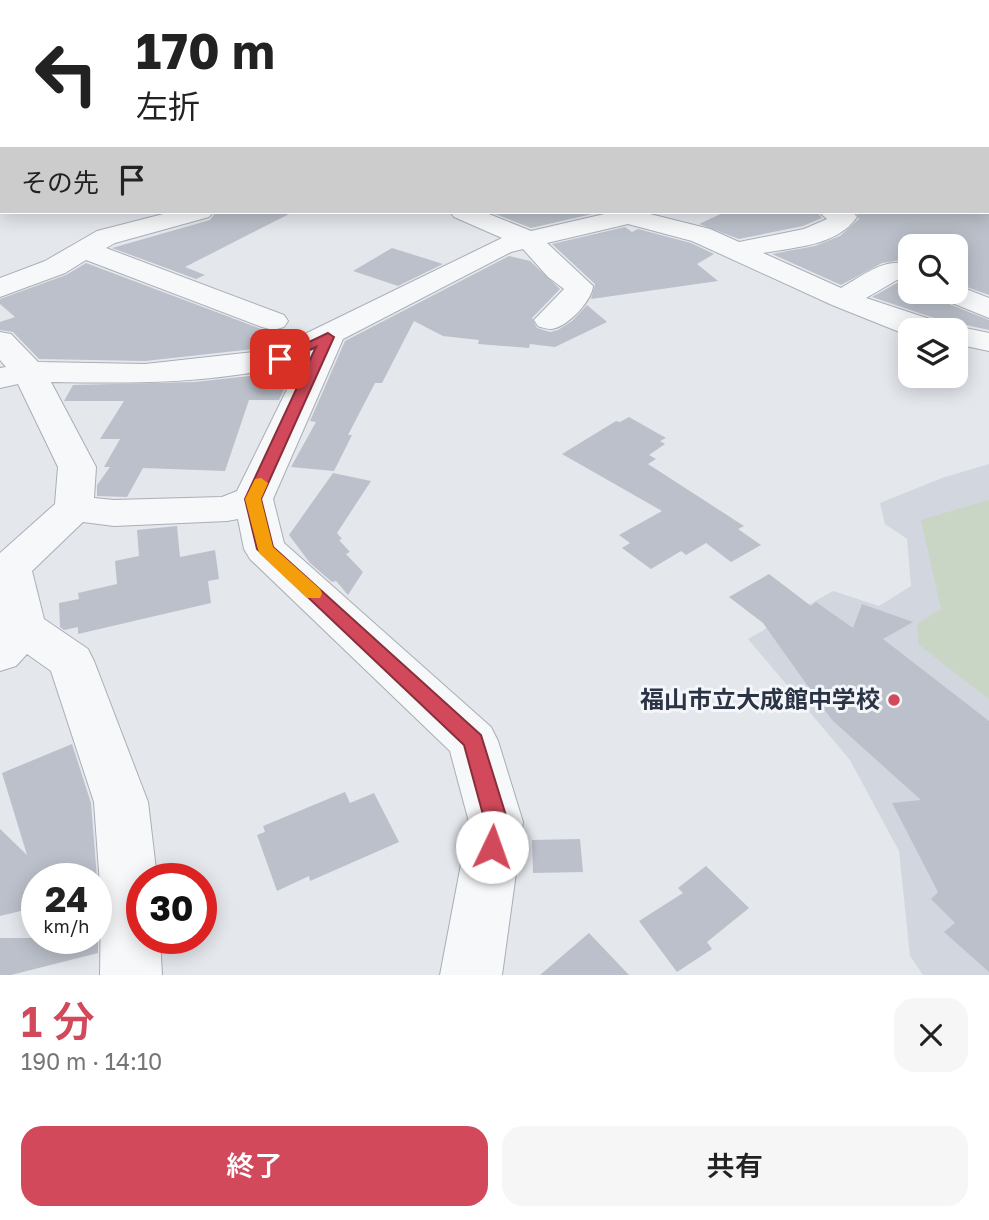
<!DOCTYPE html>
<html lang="ja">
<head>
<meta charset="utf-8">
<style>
	:root { --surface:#fff; --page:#f6f6f6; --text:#222; --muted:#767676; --accent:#d1495b }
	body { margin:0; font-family:"Golos Text","Noto Sans JP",sans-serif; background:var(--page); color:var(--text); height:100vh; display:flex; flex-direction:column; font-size:26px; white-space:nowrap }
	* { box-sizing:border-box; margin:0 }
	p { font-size:23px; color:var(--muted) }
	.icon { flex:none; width:38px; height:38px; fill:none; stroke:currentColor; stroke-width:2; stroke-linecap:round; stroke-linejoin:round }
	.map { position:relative; height:975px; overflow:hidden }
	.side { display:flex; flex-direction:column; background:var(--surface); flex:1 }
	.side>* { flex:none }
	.hud { position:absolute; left:0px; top:0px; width:990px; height:214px; box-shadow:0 4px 18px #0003; background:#fff; color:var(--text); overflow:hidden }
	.controls { position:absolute; left:898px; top:234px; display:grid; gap:14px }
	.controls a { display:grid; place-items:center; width:70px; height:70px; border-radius:14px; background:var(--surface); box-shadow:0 4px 18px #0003; font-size:35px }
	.speed { position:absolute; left:21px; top:863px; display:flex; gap:14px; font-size:35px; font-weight:700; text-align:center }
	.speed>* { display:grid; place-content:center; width:91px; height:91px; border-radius:50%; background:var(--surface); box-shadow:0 4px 18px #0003; line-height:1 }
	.speed small { font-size:18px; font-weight:400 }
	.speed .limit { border:10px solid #d22; background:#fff; color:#111 }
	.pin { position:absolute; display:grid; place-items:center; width:60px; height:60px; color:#fff; margin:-30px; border-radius:14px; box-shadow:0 4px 10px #0006 }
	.me { position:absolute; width:77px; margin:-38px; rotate:3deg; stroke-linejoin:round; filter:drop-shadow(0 0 5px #0008) }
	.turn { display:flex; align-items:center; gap:24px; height:147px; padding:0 21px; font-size:32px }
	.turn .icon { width:91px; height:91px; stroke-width:2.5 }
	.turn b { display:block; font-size:49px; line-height:60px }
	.then { display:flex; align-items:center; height:66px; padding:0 21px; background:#0003; gap:14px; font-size:26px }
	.round { display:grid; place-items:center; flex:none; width:74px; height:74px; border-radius:21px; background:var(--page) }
	.overview { display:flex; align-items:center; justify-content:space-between; height:119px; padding:0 21px }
	h1 { font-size:42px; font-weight:600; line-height:52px; color:var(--accent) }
	.button { display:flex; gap:14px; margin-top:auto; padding:14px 21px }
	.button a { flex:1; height:80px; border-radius:21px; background:var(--accent); color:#fff; font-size:28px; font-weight:600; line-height:80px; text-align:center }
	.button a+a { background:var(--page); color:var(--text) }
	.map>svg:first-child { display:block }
	.built { fill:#d2d6de }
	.green { fill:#c9d6c5 }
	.building { fill:#bbc0ca }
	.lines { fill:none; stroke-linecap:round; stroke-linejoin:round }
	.minor-casing { stroke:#a9aeb7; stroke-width:2 }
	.highway-casing { stroke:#8b94a3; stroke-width:2 }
	.minor { fill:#f7f8fa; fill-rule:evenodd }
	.highway { fill:#fff; fill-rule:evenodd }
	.route { fill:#d1495b; stroke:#882f3b; stroke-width:2 }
	.slow { fill:#f59e0b }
	.poi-dot { fill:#d1495b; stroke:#f4f6f9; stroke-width:2.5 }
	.labels { text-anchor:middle; stroke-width:6; stroke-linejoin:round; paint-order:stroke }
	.near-poi-label { font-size:24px; font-weight:bold; fill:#2b3445; stroke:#f4f6f9; text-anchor:end }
</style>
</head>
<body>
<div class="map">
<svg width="989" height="975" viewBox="0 0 989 975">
	<rect width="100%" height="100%" fill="#e4e7ec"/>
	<path class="built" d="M 989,464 L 989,975 L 923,975 L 910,956 L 899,851 L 850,760 L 748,639 L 833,591 L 879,606 L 911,586 L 907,539 L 885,524 L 880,503 L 942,478 Z"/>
	<path class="green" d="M 989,500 L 989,699 L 919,645 L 917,624 L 941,609 L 921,520 Z"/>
	<path class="building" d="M 216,212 L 293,212 L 185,267 L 205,275 L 196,279 L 112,248 L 210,220 Z
		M 490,212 L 601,212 L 531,228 Z
		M 725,212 L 817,212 L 822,218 L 803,226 L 739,239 L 699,224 Z
		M 856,212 L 989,212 L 989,295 L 956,283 L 956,247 L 910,247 L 910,262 L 901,260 L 882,263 L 841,285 L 772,254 L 815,246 L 840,236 L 859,219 Z
		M 625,227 L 632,232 L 638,229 L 691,243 L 714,254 L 697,264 L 718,281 L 591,299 L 595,284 L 552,244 Z
		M 392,248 L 443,264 L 398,286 L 353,271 Z
		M 509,256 L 530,261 L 560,289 L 532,318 L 537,328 L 550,332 L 558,330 L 572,321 L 587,305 L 607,322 L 555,347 L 530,344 L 529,348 L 478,344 L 479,340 L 443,336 L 414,321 L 382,383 L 375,383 L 348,435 L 352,435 L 334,471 L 291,467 L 316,422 L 310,421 L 345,341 Z
		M 86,263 L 261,329 L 274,333 L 285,329 L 301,333 L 271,347 L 145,361 L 39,359 L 13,332 L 0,330 L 0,322 L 15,317 L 0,304 L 0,299 L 66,275 Z
		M 897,283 L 910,286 L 910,292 L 934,292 L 939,300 L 989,320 L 989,330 L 957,323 L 948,325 L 946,322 L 872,297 Z
		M 295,366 L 279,400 L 249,400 L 225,471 L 143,468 L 127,497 L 97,496 L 97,485 L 110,467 L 104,467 L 120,439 L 100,439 L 124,401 L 64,401 L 73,385 L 195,382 L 266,374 Z
		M 629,417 L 666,438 L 660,441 L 665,444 L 649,455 L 656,459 L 648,464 L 744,526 L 738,529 L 761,545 L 731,562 L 706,543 L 686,555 L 681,551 L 651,569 L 622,548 L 630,543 L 619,535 L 662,511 L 562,454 L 616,421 L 620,422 Z
		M 333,473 L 371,481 L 337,533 L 342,539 L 339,540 L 350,552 L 346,554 L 363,572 L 348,595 L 336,581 L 332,582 L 310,563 L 289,535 Z
		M 177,526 L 180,557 L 215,550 L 219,579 L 208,581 L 211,603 L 78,634 L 78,627 L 64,630 L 60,627 L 59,603 L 79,599 L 78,593 L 117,584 L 115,561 L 139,556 L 137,530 Z
		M 769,574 L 811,606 L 816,602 L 853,628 L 862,604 L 913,622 L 883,639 L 989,721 L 989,972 L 944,932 L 955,923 L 931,899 L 938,892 L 892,803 L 921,800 L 832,720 L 763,623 L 729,597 Z
		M 72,744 L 91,803 L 97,878 L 37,878 L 37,907 L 0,916 L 0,829 L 27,855 L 2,773 Z
		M 345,792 L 350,803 L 374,793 L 399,842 L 310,881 L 309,876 L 277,891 L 257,835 L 265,832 L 263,826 Z
		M 580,839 L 583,872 L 533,873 L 532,840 Z
		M 706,866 L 749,908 L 707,942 L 712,949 L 677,972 L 639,921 L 683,893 L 678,888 Z
		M 589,933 L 629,975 L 540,975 Z
		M 0,938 L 98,938 L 98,953 L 11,975 L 0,975 Z"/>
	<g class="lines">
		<defs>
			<path id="minor" d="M 232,0 L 248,0 L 230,2 Z
				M 352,0 L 392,0 L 350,2 Z
				M 411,0 L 429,0 L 431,2 L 413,2 Z
				M 687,0 L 706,0 L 708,2 L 689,2 Z
				M 779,0 L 800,0 L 777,2 Z
				M 877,0 L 898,0 L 875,2 Z
				M 0,25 L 2,25 L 0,36 Z
				M 0,87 L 2,87 L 2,99 L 0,99 Z
				M 171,212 L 213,212 L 209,217 L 115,243 L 106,248 L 284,315 L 288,321 L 284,327 L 273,330 L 262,327 L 86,260 L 65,273 L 0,297 L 0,278 L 45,261 L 97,231 Z
				M 450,212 L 484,212 L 531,231 L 613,212 L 642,212 L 710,229 L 739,242 L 804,229 L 827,219 L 819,212 L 853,212 L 857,217 C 837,246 795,247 763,253 L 841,288 C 862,276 886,256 910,265 L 910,284 L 897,280 L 866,298 L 945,324 L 947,328 L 956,326 L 989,333 L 989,351 L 956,344 L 956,331 L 910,331 L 910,334 L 902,333 L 832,305 L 692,241 L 628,224 L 547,243 L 593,286 C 592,301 566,329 550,329 C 548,329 540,327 538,326 L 534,320 L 564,289 L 548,277 L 523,249 L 511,252 L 343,339 L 273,499 L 284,543 L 491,727 L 498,741 L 523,822 L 502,975 L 440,975 L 469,822 L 450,751 L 250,559 L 244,549 L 238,519 L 227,521 L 114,526 L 83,522 L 32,571 L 44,619 L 88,649 L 94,661 L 148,802 L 157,878 L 142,878 L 142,938 L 160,938 L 162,975 L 100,975 L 101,899 L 94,802 L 51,671 L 27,654 L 16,666 L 0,671 L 0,553 L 55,504 L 58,467 L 18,384 L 0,388 L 0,368 L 6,367 L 0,360 L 0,332 L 11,334 L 38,362 L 145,364 L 272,350 L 502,238 L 454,217 ZM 301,361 L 237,491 L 222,497 L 114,500 L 94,498 L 96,467 L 51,382 C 116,383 179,384 243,374 C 263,371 283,370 301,361 Z
				M 956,285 L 989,298 L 989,318 L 940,298 L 936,292 L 956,292 Z"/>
			<path id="highway" d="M 523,0 L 540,0 L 542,2 L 525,2 Z"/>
		</defs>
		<use href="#minor" class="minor-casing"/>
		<use href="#highway" class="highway-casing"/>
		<use href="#minor" class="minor"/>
		<use href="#highway" class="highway"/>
	</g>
	<path class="route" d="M 328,333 L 334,337 L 261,499 L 273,547 L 481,735 L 508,822 L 500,854 L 492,857 L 484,854 L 481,847 L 485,822 L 464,745 L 257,549 L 245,499 L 316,347 L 285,362 L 280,363 L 273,359 Z"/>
	<path class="slow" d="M 261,478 L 268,483 L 261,499 L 273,547 L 320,589 L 322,593 L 320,598 L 307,598 L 259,553 L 245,499 L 255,479 Z"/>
	<circle class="poi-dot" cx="894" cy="700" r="7"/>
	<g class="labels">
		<g class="near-poi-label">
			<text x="880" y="708">福山市立大成館中学校</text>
		</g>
	</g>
</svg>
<div class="controls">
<a><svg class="icon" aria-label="search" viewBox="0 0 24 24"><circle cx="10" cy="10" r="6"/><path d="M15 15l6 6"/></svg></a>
<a><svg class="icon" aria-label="layers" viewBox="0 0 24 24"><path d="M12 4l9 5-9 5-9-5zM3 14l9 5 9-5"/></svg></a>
</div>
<div class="speed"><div>24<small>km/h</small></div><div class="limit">30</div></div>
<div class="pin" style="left:280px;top:359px;background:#d93025"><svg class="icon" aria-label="arrive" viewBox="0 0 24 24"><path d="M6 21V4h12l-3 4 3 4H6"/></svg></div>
<svg class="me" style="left:492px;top:847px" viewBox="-20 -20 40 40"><circle r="19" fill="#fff"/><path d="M0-13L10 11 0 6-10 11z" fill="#d1495b"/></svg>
<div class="hud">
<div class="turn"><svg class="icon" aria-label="left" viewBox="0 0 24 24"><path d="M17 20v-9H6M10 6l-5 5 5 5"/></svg><div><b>170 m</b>左折</div></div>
<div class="then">その先<svg class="icon" aria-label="arrive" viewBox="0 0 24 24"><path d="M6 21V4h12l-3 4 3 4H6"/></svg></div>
</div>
</div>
<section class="side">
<div class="overview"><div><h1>1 分</h1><p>190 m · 14:10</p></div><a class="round"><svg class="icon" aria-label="close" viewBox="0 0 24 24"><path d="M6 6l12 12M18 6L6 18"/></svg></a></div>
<div class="button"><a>終了</a><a>共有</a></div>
</section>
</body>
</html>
